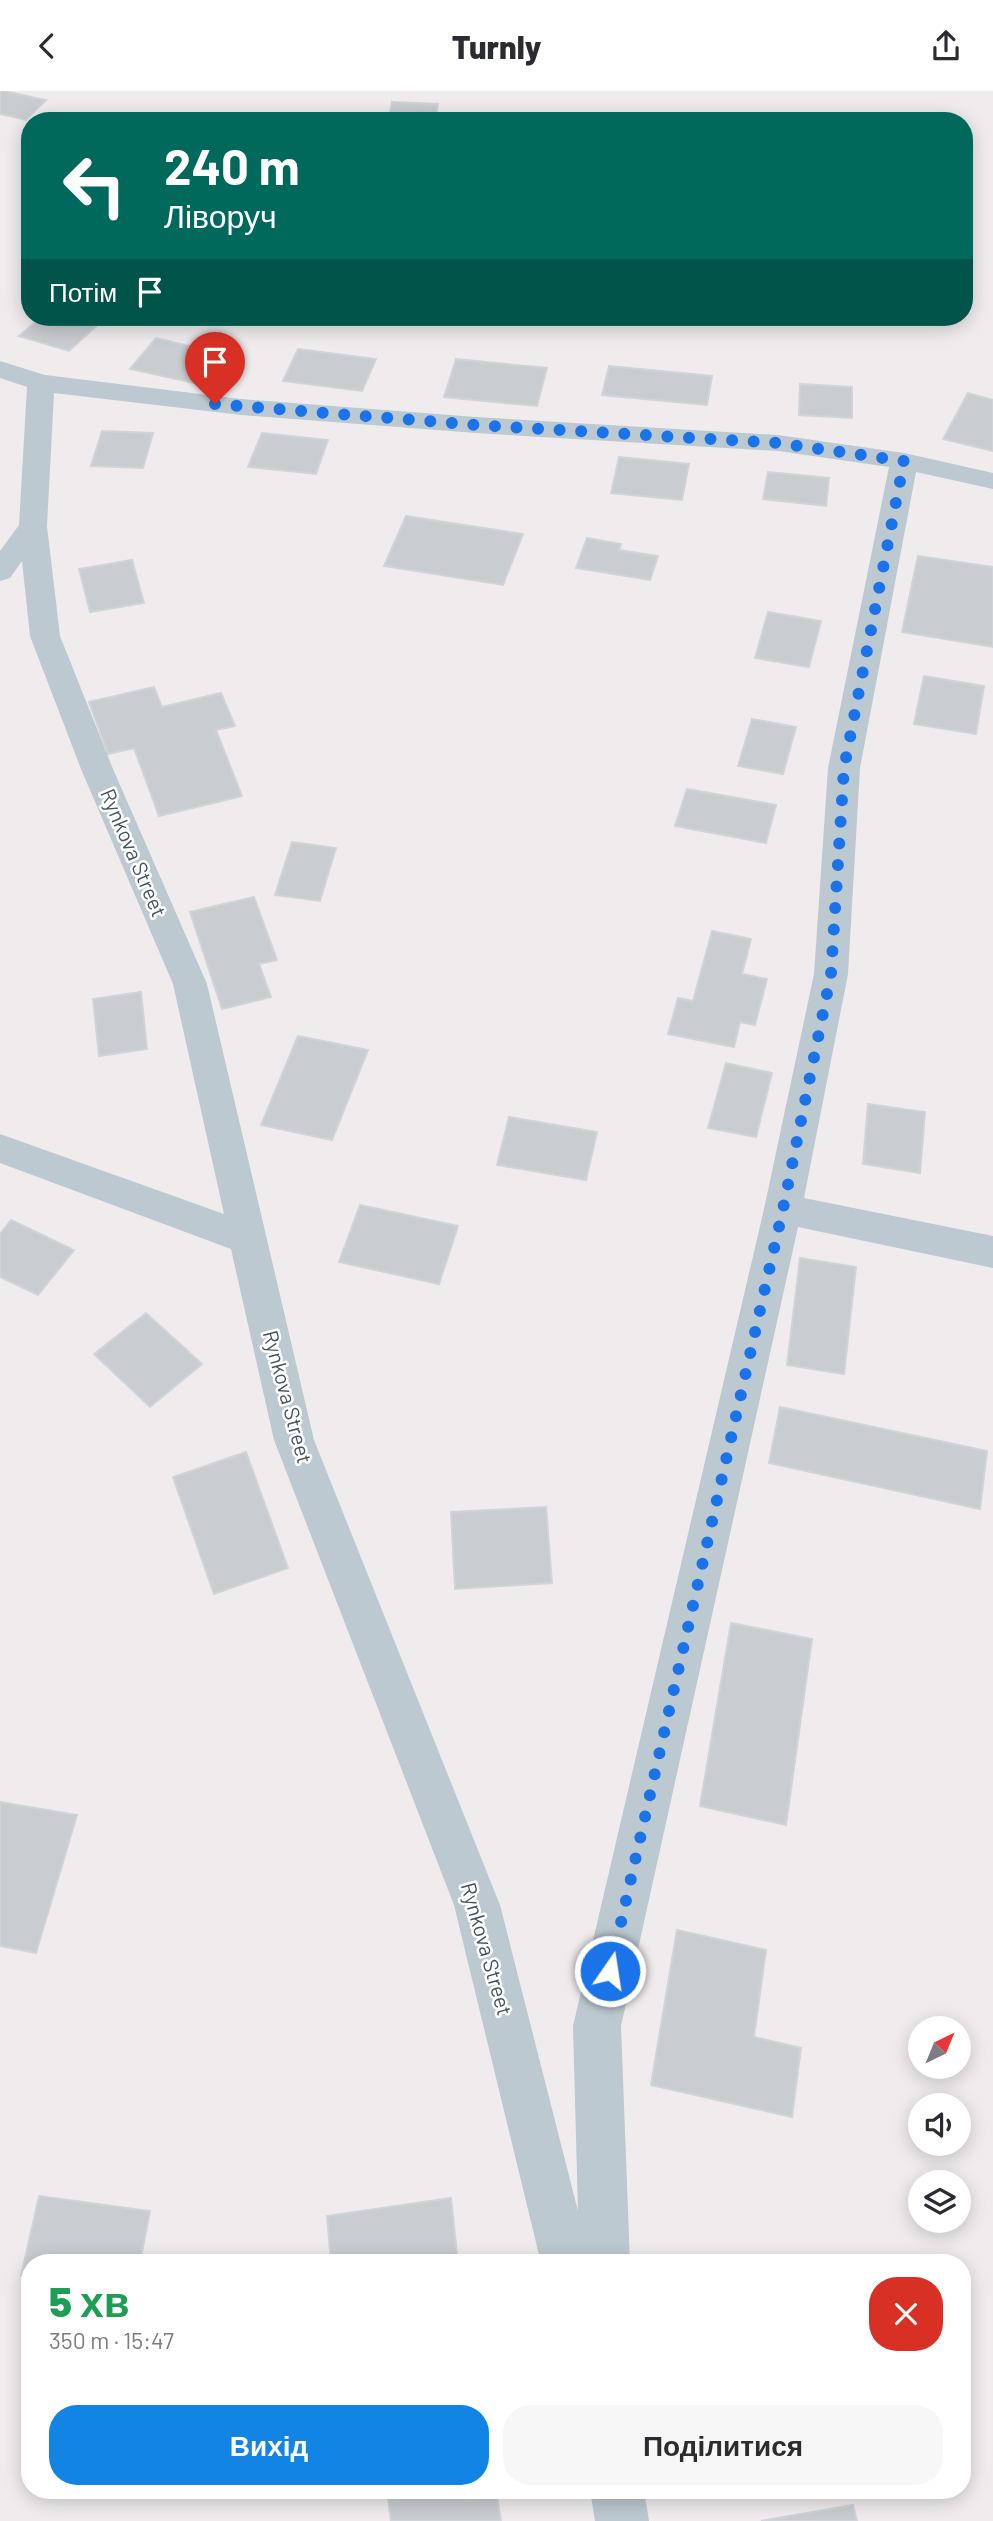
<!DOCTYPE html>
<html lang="uk">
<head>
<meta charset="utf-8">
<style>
	:root { --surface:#fff; --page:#f7f7f7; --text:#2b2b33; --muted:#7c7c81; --accent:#1285e4 }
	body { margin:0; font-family:Barlow,sans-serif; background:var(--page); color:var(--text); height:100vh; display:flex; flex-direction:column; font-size:26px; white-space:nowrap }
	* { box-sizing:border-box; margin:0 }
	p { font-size:23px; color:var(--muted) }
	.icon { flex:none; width:38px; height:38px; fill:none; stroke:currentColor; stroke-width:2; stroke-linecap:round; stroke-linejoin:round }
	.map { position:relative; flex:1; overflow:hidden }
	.details { position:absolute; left:21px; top:2163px; width:950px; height:245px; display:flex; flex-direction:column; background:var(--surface); border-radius:28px; box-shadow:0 4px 18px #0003 }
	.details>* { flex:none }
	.guide { position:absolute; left:21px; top:21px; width:952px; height:214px; border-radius:28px; box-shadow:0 4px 18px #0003; background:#00695c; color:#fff; overflow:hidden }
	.needle { width:46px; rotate:43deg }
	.fabs { position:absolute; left:908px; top:1925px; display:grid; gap:14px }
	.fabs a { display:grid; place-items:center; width:63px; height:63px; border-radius:50%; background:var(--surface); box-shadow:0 4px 18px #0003; font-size:35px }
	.pin { position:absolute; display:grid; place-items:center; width:60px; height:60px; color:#fff; margin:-72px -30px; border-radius:50% 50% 50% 0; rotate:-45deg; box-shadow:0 0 7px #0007 }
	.pin .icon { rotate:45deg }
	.me { position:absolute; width:77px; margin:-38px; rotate:13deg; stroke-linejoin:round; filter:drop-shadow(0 0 5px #0008) }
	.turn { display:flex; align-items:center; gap:24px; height:147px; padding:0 28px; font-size:32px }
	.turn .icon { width:91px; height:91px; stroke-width:2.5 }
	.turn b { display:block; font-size:49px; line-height:60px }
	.then { display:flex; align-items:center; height:66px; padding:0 28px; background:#0003; gap:14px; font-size:26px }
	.round { display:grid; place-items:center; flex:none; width:74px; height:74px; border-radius:28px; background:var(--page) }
	.headline { display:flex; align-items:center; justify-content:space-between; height:119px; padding:0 28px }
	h1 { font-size:42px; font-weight:800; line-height:52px; color:#1e9e55 }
	.action { display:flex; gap:14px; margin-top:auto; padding:14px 28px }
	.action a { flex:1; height:80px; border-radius:28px; background:var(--accent); color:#fff; font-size:28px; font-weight:800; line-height:80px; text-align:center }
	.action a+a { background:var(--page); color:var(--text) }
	header { display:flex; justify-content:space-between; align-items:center; height:91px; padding:0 28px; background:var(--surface); font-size:32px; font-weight:800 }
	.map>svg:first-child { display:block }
	.building { fill:#c9cdd2; stroke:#d0d4d9; stroke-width:2 }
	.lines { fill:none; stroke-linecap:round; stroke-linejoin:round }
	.street { fill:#bcc9d0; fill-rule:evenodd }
	.route { stroke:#1a73e8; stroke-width:12; stroke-dasharray:0 21.6 }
	.labels { text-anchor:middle; stroke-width:5; stroke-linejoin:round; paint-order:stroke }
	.street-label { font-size:21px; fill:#44535b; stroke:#fff }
</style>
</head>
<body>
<header><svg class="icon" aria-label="back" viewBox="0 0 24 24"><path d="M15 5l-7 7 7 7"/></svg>Turnly<svg class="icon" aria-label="share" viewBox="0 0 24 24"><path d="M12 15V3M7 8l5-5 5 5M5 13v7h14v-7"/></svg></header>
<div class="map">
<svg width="993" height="2430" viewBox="0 0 993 2430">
	<rect width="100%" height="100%" fill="#f0eced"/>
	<path class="building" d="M 0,0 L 4,0 L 46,9 L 26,29 L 0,23 Z
		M 392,11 L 438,13 L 435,30 L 388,30 Z
		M 41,226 L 86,226 L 102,230 L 69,260 L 19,245 Z
		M 156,247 L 219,262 L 194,292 L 130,278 Z
		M 298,258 L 376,268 L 362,300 L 283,290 Z
		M 456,268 L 547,277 L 537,315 L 444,306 Z
		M 609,275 L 712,285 L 707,314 L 602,304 Z
		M 800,293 L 852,296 L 852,327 L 799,324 Z
		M 968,302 L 993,309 L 993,360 L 943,348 Z
		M 102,340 L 153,342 L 143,377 L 91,375 Z
		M 262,342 L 328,349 L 316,383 L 248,376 Z
		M 619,366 L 689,373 L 682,409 L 611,402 Z
		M 768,381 L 829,387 L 826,415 L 763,408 Z
		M 406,425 L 523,443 L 503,494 L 384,475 Z
		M 587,447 L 621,453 L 619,459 L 658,465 L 650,489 L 576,477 Z
		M 918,465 L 993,476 L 993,556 L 902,541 Z
		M 132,469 L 144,512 L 90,521 L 79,478 Z
		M 768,521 L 821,530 L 809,576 L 755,567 Z
		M 924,585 L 984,595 L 976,643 L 914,633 Z
		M 154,596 L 162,616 L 221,602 L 235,635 L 216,639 L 242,705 L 159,725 L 134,657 L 108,663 L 89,611 Z
		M 752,628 L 796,636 L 783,683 L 738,675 Z
		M 687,698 L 776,714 L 766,752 L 675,735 Z
		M 292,751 L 336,757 L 320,810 L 275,804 Z
		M 254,806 L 277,869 L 259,873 L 271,906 L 222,918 L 190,821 Z
		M 712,840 L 751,848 L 742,883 L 767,888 L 755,934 L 740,931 L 734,956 L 668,943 L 678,907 L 693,910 Z
		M 141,901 L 147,958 L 99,965 L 93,908 Z
		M 298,945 L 368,959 L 332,1049 L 261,1034 Z
		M 726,972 L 772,982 L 756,1046 L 708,1037 Z
		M 868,1013 L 925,1021 L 920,1082 L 863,1073 Z
		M 509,1026 L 597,1041 L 586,1089 L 497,1074 Z
		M 360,1114 L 458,1135 L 439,1193 L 339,1171 Z
		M 11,1129 L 74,1159 L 38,1204 L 0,1186 L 0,1143 Z
		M 800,1167 L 856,1176 L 844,1283 L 787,1274 Z
		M 146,1222 L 202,1273 L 150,1316 L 94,1263 Z
		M 780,1316 L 987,1360 L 980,1418 L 769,1372 Z
		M 246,1361 L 288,1477 L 214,1503 L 173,1386 Z
		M 546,1416 L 552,1492 L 455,1498 L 451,1421 Z
		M 731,1532 L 812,1548 L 786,1734 L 700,1715 Z
		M 0,1711 L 77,1724 L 36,1862 L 0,1855 Z
		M 677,1839 L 766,1859 L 754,1946 L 801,1957 L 792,2026 L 651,1994 Z
		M 39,2105 L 150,2120 L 140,2172 L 30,2172 L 30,2186 L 21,2185 Z
		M 451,2107 L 458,2172 L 331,2172 L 327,2125 Z
		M 387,2399 L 496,2399 L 501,2430 L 391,2430 Z
		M 853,2414 L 857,2430 L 761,2430 Z"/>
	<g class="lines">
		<path class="street" d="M 0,270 L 45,284 L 241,308 L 476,326 L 778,344 L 904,362 L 993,382 L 993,398 L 916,381 L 860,677 L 848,883 L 804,1107 L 993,1145 L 993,1177 L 798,1136 L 621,1935 L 630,2172 L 541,2172 L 454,1814 L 274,1349 L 231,1158 L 0,1072 L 0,1043 L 224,1123 L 173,893 L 81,678 L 30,545 L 22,470 L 10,487 L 0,490 L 0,460 L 19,434 L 27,296 L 0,287 ZM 54,302 L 241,324 L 476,342 L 778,360 L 889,376 L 828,677 L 814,883 L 764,1118 L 573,1935 L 578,2120 L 500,1814 L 314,1349 L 207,893 L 113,678 L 60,545 L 47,435 Z
			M 590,2399 L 644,2399 L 649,2430 L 595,2430 Z"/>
	</g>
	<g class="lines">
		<path class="route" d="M 215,313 L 476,334 L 778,352 L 904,370 L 844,677 L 831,883 L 783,1118 L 610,1880"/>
	</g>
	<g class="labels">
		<g class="street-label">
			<text transform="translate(133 762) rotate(67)" y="7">Rynkova Street</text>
			<text transform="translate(287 1306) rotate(75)" y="7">Rynkova Street</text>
			<text transform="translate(486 1858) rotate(74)" y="7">Rynkova Street</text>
		</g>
	</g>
</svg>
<div class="fabs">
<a><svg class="needle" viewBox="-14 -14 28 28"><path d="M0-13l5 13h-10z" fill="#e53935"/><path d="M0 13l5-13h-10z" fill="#7c7c81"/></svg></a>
<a><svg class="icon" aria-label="sound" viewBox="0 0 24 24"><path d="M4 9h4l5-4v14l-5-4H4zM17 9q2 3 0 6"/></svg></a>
<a><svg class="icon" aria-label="layers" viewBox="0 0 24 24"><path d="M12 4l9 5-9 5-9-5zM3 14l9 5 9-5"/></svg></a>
</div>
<div class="pin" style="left:215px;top:313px;background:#d93025"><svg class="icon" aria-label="arrive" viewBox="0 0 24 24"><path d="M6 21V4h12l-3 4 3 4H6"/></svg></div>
<svg class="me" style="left:610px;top:1880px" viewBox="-20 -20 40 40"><circle r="17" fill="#1a73e8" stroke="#fff" stroke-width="3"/><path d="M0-11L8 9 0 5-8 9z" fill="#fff"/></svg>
<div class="guide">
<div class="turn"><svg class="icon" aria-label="left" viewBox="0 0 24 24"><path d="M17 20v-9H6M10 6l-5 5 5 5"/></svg><div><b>240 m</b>Ліворуч</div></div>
<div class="then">Потім<svg class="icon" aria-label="arrive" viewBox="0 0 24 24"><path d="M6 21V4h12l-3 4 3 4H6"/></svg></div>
</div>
<section class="details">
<div class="headline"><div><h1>5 хв</h1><p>350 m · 15:47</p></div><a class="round" style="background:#d93025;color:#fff"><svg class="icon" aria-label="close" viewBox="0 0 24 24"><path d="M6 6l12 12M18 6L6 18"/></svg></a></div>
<div class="action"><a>Вихід</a><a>Поділитися</a></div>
</section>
</div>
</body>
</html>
